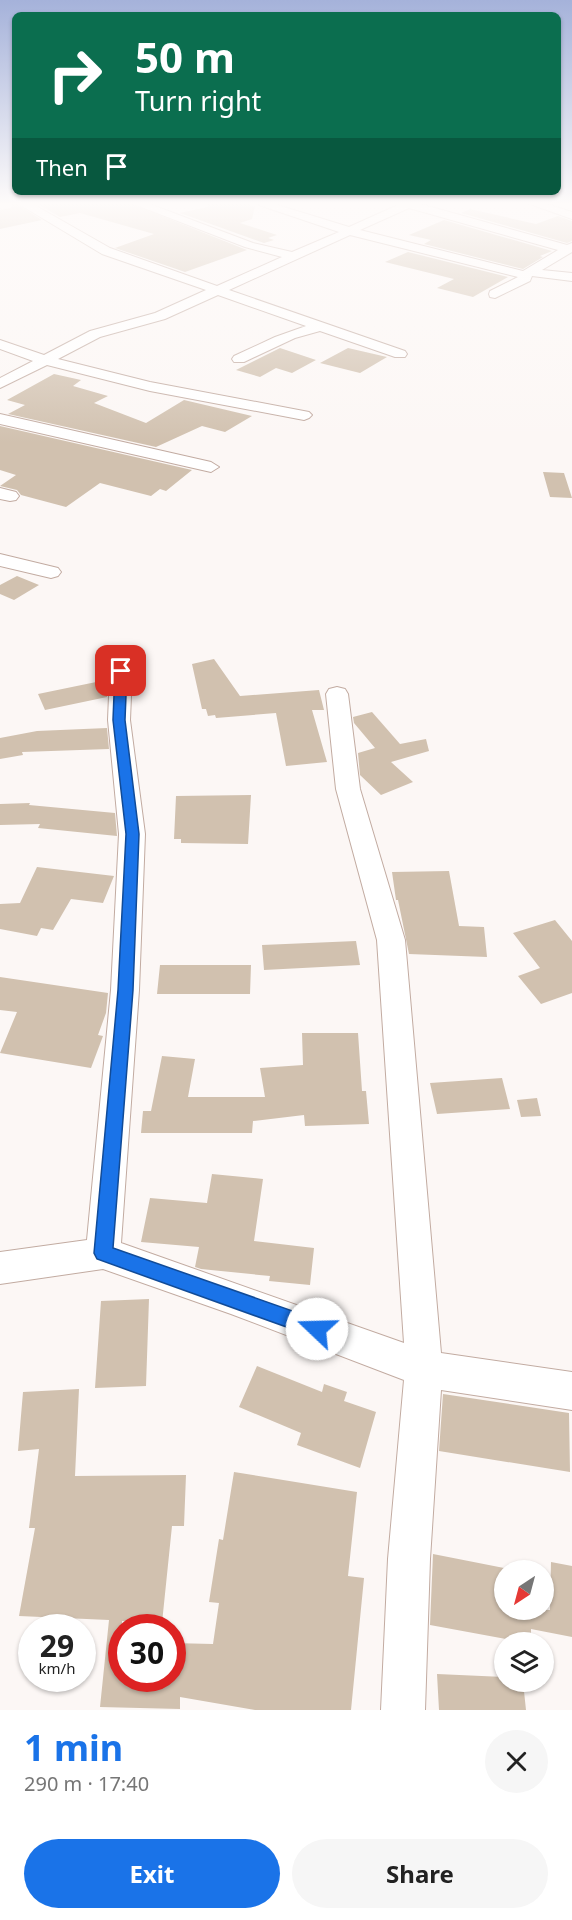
<!DOCTYPE html>
<html lang="en">
<head>
<meta charset="utf-8">
<style>
	:root { --surface:#fff; --page:#f6f6f6; --text:#222; --muted:#767676; --accent:#1a73e8 }
	body { margin:0; font-family:"Noto Sans",sans-serif; background:var(--page); color:var(--text); height:100vh; display:flex; flex-direction:column; font-size:22px; white-space:nowrap }
	* { box-sizing:border-box; margin:0 }
	p { font-size:20px; color:var(--muted) }
	.icon { flex:none; width:33px; height:33px; fill:none; stroke:currentColor; stroke-width:2; stroke-linecap:round; stroke-linejoin:round }
	.map { position:relative; height:1710px; overflow:hidden }
	.sheet { display:flex; flex-direction:column; background:var(--surface); flex:1 }
	.sheet>* { flex:none }
	.banner { position:absolute; left:12px; top:12px; width:549px; height:183px; border-radius:9px; box-shadow:0 2px 4px #0004; background:#0b6e4f; color:#fff; overflow:hidden }
	.needle { width:39px; rotate:216deg }
	.tools { position:absolute; left:494px; top:1560px; display:grid; gap:12px }
	.tools a { display:grid; place-items:center; width:60px; height:60px; border-radius:50%; background:var(--surface); box-shadow:0 2px 4px #0004; font-size:30px }
	.speed { position:absolute; left:18px; top:1614px; display:flex; gap:12px; font-size:30px; font-weight:700; text-align:center }
	.speed>* { display:grid; place-content:center; width:78px; height:78px; border-radius:50%; background:var(--surface); box-shadow:0 2px 4px #0004; line-height:1 }
	.speed small { font-size:15px; font-weight:400 }
	.speed .limit { border:9px solid #d22; background:#fff; color:#111 }
	.pin { position:absolute; display:grid; place-items:center; width:51px; height:51px; color:#fff; margin:-26px; border-radius:12px; box-shadow:0 3px 9px #0006 }
	.me { position:absolute; width:66px; margin:-33px; rotate:291deg; stroke-linejoin:round; filter:drop-shadow(0 0 4px #0008) }
	.turn { display:flex; align-items:center; gap:21px; height:126px; padding:0 24px; font-size:27px }
	.turn .icon { width:78px; height:78px; stroke-width:2.5 }
	.turn b { display:block; font-size:42px; line-height:51px }
	.then { display:flex; align-items:center; height:57px; padding:0 24px; background:#0003; gap:12px; font-size:22px }
	.round { display:grid; place-items:center; flex:none; width:63px; height:63px; border-radius:32px; background:var(--page) }
	.headline { display:flex; align-items:center; justify-content:space-between; height:102px; padding:0 24px }
	h1 { font-size:36px; font-weight:700; line-height:45px; color:var(--accent) }
	.button { display:flex; gap:12px; margin-top:auto; padding:12px 24px }
	.button a { flex:1; height:69px; border-radius:36px; background:var(--accent); color:#fff; font-size:24px; font-weight:700; line-height:69px; text-align:center }
	.button a+a { background:var(--page); color:var(--text) }
	.map>svg:first-child { display:block }
	.building { fill:#d1c1af }
	.lines { fill:none; stroke-linecap:round; stroke-linejoin:round }
	.minor-casing { stroke:#c2aba1; stroke-width:2 }
	.minor { fill:#fff; fill-rule:evenodd }
	.route { fill:#1a73e8; stroke:#114b97; stroke-width:1.5 }
</style>
</head>
<body>
<div class="map">
<svg width="572" height="1710" viewBox="0 0 572 1710">
	<rect width="100%" height="100%" fill="#fcf7f5"/>
	<path class="building" d="M 12,203 L 15,203 L 42,220 L 0,229 L 0,210 L 11,208 Z
		M 36,203 L 129,203 L 247,250 L 185,272 L 115,248 L 154,234 L 80,213 L 60,217 Z
		M 208,203 L 245,203 L 255,206 L 252,219 L 240,223 L 277,235 L 268,238 L 274,240 L 264,243 L 180,213 L 207,207 Z
		M 470,209 L 536,224 L 558,216 L 572,221 L 572,241 L 567,243 L 461,213 Z
		M 444,220 L 552,251 L 540,256 L 543,257 L 523,269 L 424,244 L 431,240 L 409,235 Z
		M 408,252 L 508,277 L 473,297 L 437,288 L 454,279 L 385,262 Z
		M 280,348 L 316,360 L 292,373 L 276,368 L 260,377 L 236,370 Z
		M 348,348 L 387,357 L 360,373 L 320,363 Z
		M 54,374 L 81,380 L 73,386 L 108,396 L 94,403 L 146,423 L 184,400 L 252,416 L 225,432 L 202,426 L 156,447 L 8,414 L 25,405 L 7,400 Z
		M 0,426 L 192,470 L 166,491 L 160,489 L 151,496 L 100,483 L 66,507 L 21,495 L 17,490 L 0,486 L 16,475 L 0,470 Z
		M 543,472 L 564,473 L 572,498 L 550,497 Z
		M 17,576 L 39,585 L 14,600 L 0,594 L 0,585 Z
		M 214,659 L 240,696 L 319,690 L 324,710 L 312,710 L 327,762 L 286,766 L 276,713 L 216,718 L 215,715 L 208,716 L 206,709 L 202,709 L 192,664 Z
		M 101,681 L 107,692 L 107,697 L 45,710 L 38,694 Z
		M 372,712 L 400,744 L 426,739 L 429,751 L 391,762 L 413,782 L 381,795 L 360,775 L 358,753 L 375,748 L 354,723 L 353,717 Z
		M 107,728 L 109,749 L 22,752 L 23,755 L 0,759 L 0,738 L 37,731 Z
		M 251,795 L 248,844 L 181,843 L 181,839 L 174,839 L 176,796 Z
		M 30,803 L 29,805 L 115,813 L 117,836 L 38,828 L 40,824 L 0,825 L 0,804 Z
		M 37,867 L 114,876 L 103,903 L 71,899 L 53,930 L 41,928 L 37,936 L 0,929 L 0,904 L 20,903 Z
		M 449,871 L 459,926 L 484,927 L 487,957 L 409,954 L 398,900 L 396,900 L 392,872 Z
		M 555,920 L 572,941 L 572,993 L 541,1004 L 518,976 L 540,968 L 513,933 Z
		M 356,941 L 360,965 L 264,970 L 262,945 Z
		M 160,965 L 251,965 L 250,994 L 157,994 Z
		M 0,977 L 108,993 L 106,1013 L 98,1035 L 103,1036 L 91,1068 L 0,1053 L 17,1012 L 0,1010 Z
		M 302,1033 L 358,1033 L 362,1091 L 366,1091 L 369,1124 L 305,1126 L 304,1115 L 253,1121 L 252,1133 L 141,1133 L 143,1111 L 151,1111 L 162,1056 L 195,1059 L 188,1097 L 265,1097 L 260,1068 L 303,1065 Z
		M 502,1078 L 510,1109 L 437,1114 L 430,1083 Z
		M 537,1098 L 541,1116 L 521,1117 L 517,1100 Z
		M 212,1174 L 263,1179 L 254,1241 L 314,1248 L 310,1285 L 269,1281 L 270,1276 L 201,1269 L 195,1267 L 199,1247 L 141,1242 L 150,1198 L 207,1203 Z
		M 149,1299 L 146,1386 L 95,1388 L 101,1301 Z
		M 257,1366 L 322,1392 L 324,1384 L 347,1392 L 344,1401 L 376,1412 L 360,1468 L 297,1445 L 301,1433 L 239,1407 Z
		M 79,1389 L 75,1476 L 186,1475 L 184,1526 L 172,1526 L 162,1623 L 122,1621 L 122,1678 L 172,1678 L 172,1643 L 213,1644 L 219,1603 L 209,1602 L 219,1539 L 223,1540 L 234,1472 L 357,1492 L 348,1576 L 364,1578 L 351,1710 L 255,1710 L 180,1697 L 180,1709 L 100,1707 L 109,1620 L 19,1616 L 35,1528 L 29,1528 L 39,1449 L 18,1451 L 23,1392 Z
		M 443,1394 L 569,1413 L 570,1472 L 439,1451 Z
		M 433,1554 L 504,1568 L 504,1610 L 550,1610 L 551,1562 L 572,1566 L 572,1637 L 531,1629 L 531,1642 L 522,1642 L 430,1625 Z
		M 437,1674 L 504,1677 L 504,1682 L 523,1682 L 526,1710 L 439,1710 Z"/>
	<g class="lines">
		<defs>
			<path id="minor" d="M 17,203 L 31,203 L 110,248 L 217,286 L 282,257 L 245,247 L 131,203 L 147,203 L 253,243 L 292,252 L 339,232 L 253,203 L 271,203 L 349,227 L 398,205 L 397,203 L 417,203 L 567,245 L 572,243 L 572,252 L 542,270 L 572,273 L 572,281 L 532,276 L 530,281 L 495,298 L 490,297 L 489,294 L 490,291 L 518,277 L 350,235 L 229,290 L 405,351 L 407,354 L 405,357 L 395,357 L 320,331 L 295,338 L 244,362 L 234,362 L 232,359 L 234,356 L 275,337 L 306,326 L 218,295 L 165,319 L 100,337 L 58,359 L 150,382 L 309,412 L 312,415 L 309,418 L 304,420 L 150,391 L 47,365 L 0,388 L 0,378 L 33,361 L 0,349 L 0,340 L 44,355 L 90,331 L 155,313 L 206,290 L 102,254 ZM 409,208 L 558,250 L 523,271 L 360,230 Z
				M 527,203 L 544,203 L 572,212 L 572,219 Z
				M 0,414 L 211,462 L 219,467 L 211,472 L 0,424 Z
				M 0,488 L 16,492 L 19,496 L 16,500 L 10,501 L 0,499 Z
				M 0,554 L 58,568 L 61,572 L 58,576 L 51,578 L 0,566 Z
				M 121,665 L 129,666 L 132,671 L 130,720 L 145,834 L 139,990 L 121,1243 L 404,1343 L 377,940 L 336,789 L 326,694 L 329,689 L 337,687 L 345,689 L 348,694 L 360,789 L 405,940 L 441,1353 L 572,1372 L 572,1410 L 441,1390 L 430,1559 L 425,1710 L 381,1710 L 388,1559 L 404,1380 L 231,1314 L 103,1269 L 0,1284 L 0,1252 L 87,1240 L 111,990 L 119,834 L 108,720 L 110,671 L 113,666 Z"/>
		</defs>
		<use href="#minor" class="minor-casing"/>
		<use href="#minor" class="minor"/>
	</g>
	<linearGradient id="sky" x2="0" y2="1"><stop stop-color="#a5b2da"/><stop offset="0.46" stop-color="#fefbfa"/><stop offset="1" stop-color="#fefbfa" stop-opacity="0"/></linearGradient>
	<rect width="572" height="443" fill="url(#sky)"/>
	<path class="route" d="M 121,667 L 127,671 L 125,720 L 139,834 L 133,990 L 113,1248 L 324,1322 L 327,1329 L 324,1336 L 317,1338 L 97,1259 L 94,1253 L 118,990 L 126,834 L 113,720 L 115,671 Z"/>
</svg>
<div class="tools">
<a><svg class="needle" viewBox="-14 -14 28 28"><path d="M0-13l5 13h-10z" fill="#e53935"/><path d="M0 13l5-13h-10z" fill="#767676"/></svg></a>
<a><svg class="icon" aria-label="layers" viewBox="0 0 24 24"><path d="M12 4l9 5-9 5-9-5zM3 14l9 5 9-5"/></svg></a>
</div>
<div class="speed"><div>29<small>km/h</small></div><div class="limit">30</div></div>
<div class="pin" style="left:121px;top:671px;background:#d93025"><svg class="icon" aria-label="arrive" viewBox="0 0 24 24"><path d="M6 21V4h12l-3 4 3 4H6"/></svg></div>
<svg class="me" style="left:317px;top:1329px" viewBox="-20 -20 40 40"><circle r="19" fill="#fff"/><path d="M0-13L10 11 0 6-10 11z" fill="#1a73e8"/></svg>
<div class="banner">
<div class="turn"><svg class="icon" aria-label="right" viewBox="0 0 24 24"><path d="M7 20v-9h11M14 6l5 5-5 5"/></svg><div><b>50 m</b>Turn right</div></div>
<div class="then">Then<svg class="icon" aria-label="arrive" viewBox="0 0 24 24"><path d="M6 21V4h12l-3 4 3 4H6"/></svg></div>
</div>
</div>
<section class="sheet">
<div class="headline"><div><h1>1 min</h1><p>290 m · 17:40</p></div><a class="round"><svg class="icon" aria-label="close" viewBox="0 0 24 24"><path d="M6 6l12 12M18 6L6 18"/></svg></a></div>
<div class="button"><a>Exit</a><a>Share</a></div>
</section>
</body>
</html>
